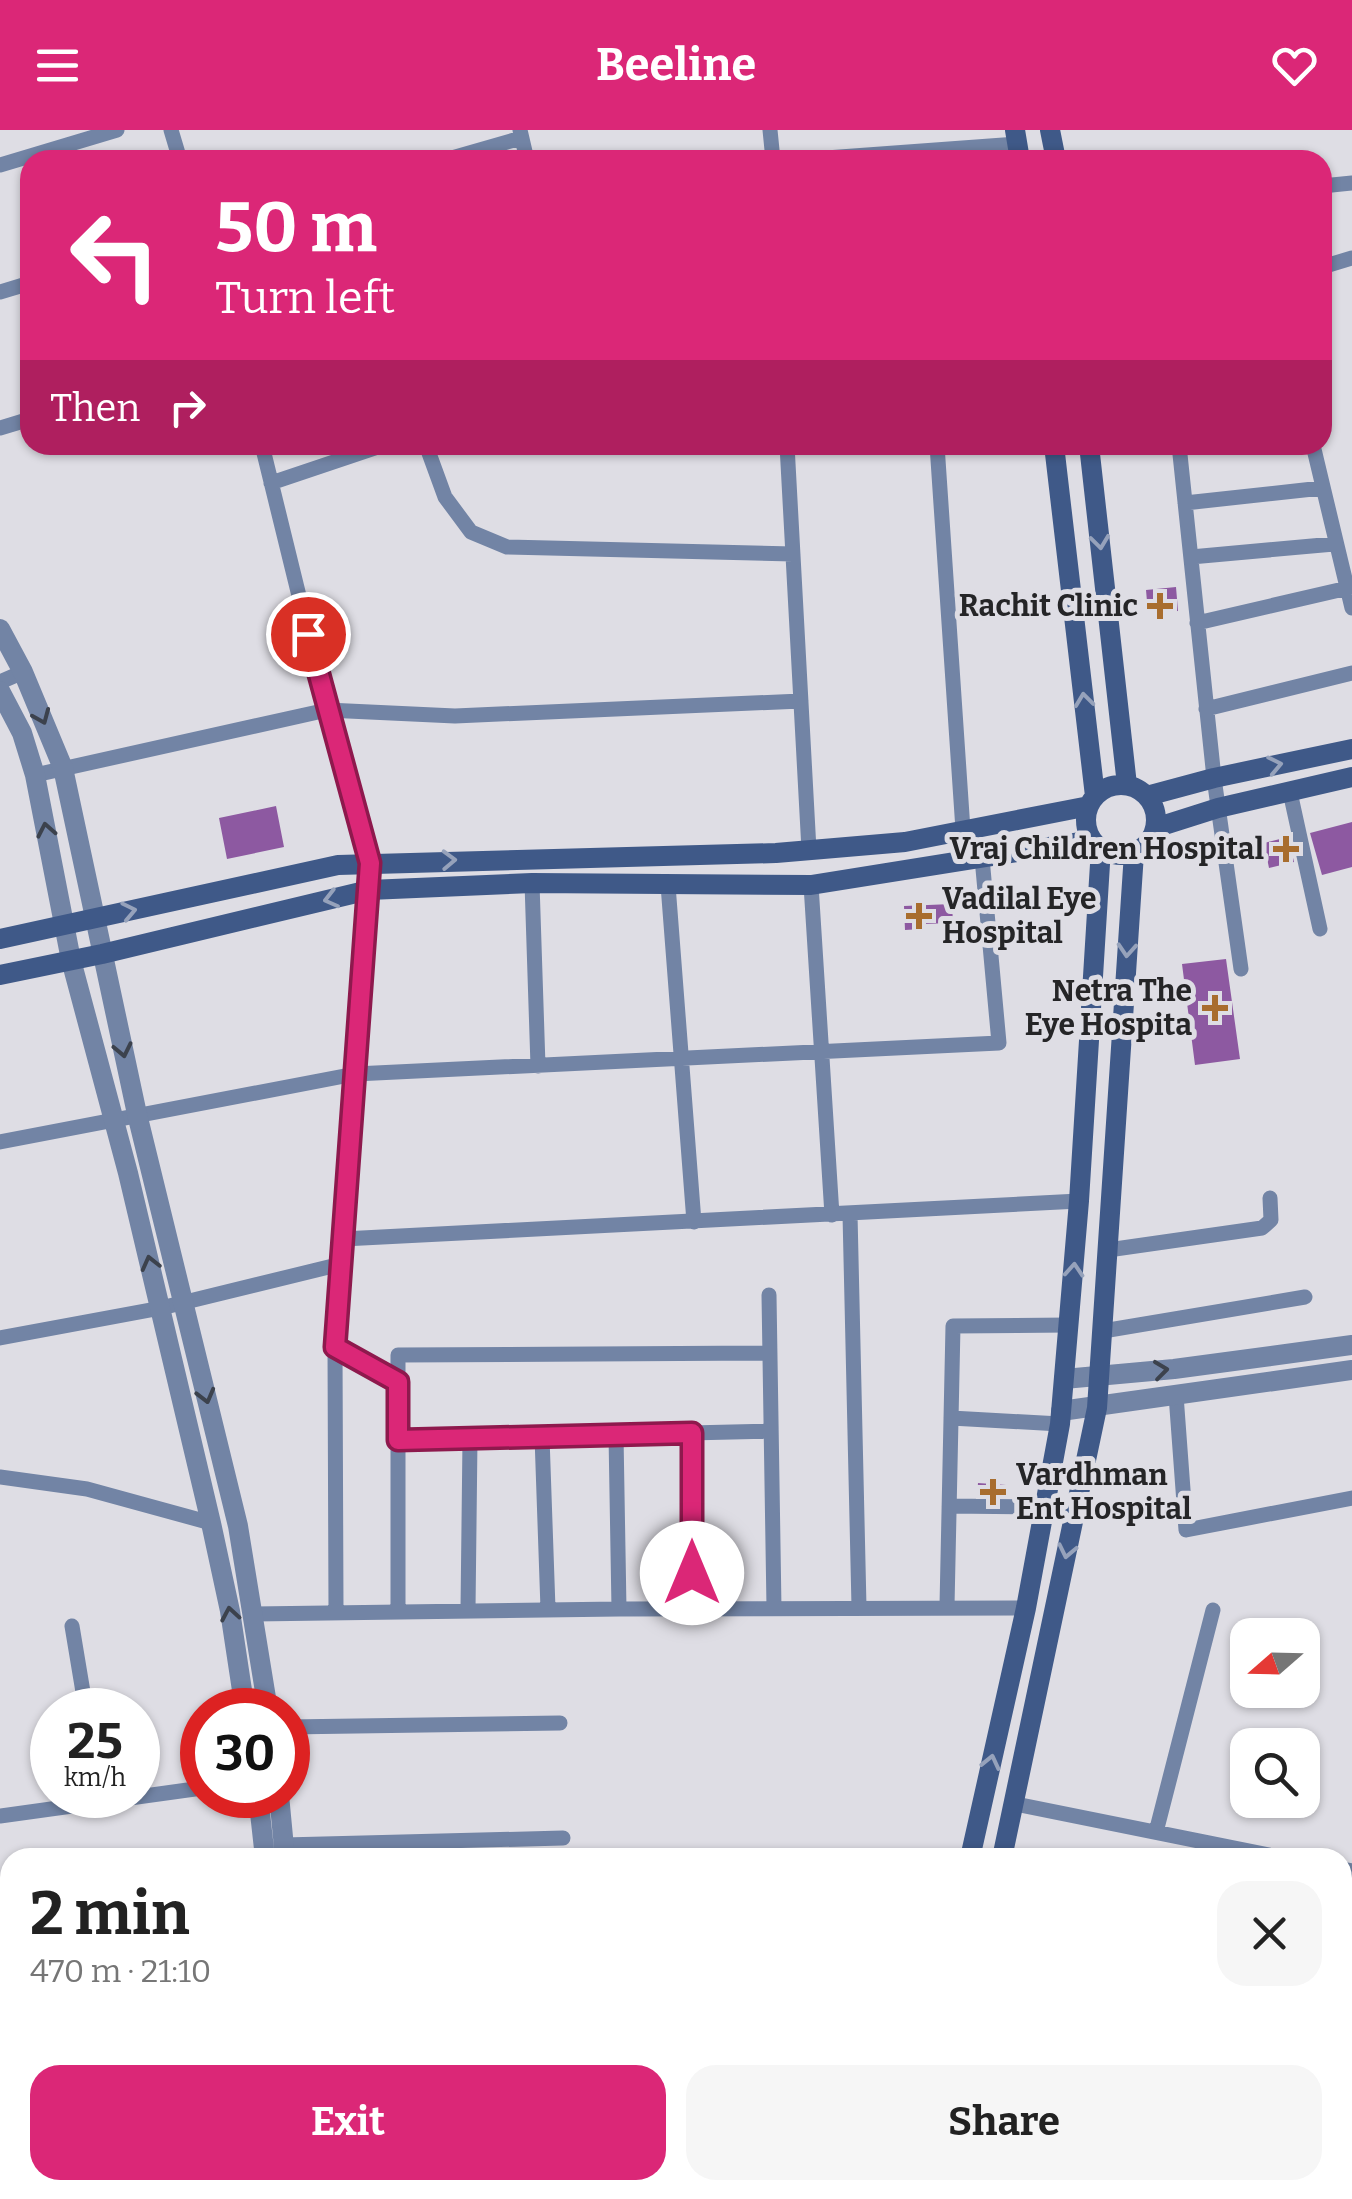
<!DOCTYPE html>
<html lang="en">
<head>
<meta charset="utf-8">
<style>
	:root { --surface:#fff; --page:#f6f6f6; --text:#222; --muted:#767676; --accent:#db2777 }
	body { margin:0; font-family:Bitter,serif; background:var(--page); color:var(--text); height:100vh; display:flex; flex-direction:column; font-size:38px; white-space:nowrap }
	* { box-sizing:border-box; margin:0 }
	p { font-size:32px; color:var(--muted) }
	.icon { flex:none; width:55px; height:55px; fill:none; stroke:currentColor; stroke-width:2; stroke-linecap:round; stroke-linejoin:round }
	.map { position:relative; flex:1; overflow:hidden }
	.details { position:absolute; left:0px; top:1718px; width:1352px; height:352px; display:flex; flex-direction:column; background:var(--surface); border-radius:30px 30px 0 0; box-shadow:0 2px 8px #0004 }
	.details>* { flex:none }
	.guide { position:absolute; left:20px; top:20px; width:1312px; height:305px; border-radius:30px; box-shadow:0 2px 8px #0004; background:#db2777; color:#fff; overflow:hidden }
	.needle { width:65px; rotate:250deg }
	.fabs { position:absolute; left:1230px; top:1488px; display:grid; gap:20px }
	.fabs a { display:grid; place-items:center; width:90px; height:90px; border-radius:20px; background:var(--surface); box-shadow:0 2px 8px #0004; font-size:50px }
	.speed { position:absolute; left:30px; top:1558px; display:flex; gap:20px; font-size:50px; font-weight:700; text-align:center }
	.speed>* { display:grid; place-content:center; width:130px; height:130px; border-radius:50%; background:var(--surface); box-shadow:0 2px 8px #0004; line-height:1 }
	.speed small { font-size:25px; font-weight:400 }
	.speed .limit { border:15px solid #d22; background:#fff; color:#111 }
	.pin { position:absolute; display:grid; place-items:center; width:85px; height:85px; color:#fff; margin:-42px; border:5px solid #fff; border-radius:50%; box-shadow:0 2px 10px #0007 }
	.me { position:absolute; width:110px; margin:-55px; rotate:0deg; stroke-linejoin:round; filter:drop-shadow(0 0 8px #0008) }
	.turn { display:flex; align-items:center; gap:35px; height:210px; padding:0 30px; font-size:45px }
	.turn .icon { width:130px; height:130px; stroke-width:2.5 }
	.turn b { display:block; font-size:70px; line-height:85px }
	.then { display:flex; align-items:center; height:95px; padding:0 30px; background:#0003; gap:20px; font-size:38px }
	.round { display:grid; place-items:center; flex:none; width:105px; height:105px; border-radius:30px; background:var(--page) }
	.head { display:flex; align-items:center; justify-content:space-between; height:170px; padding:0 30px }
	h1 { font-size:60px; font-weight:700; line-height:75px }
	.action { display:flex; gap:20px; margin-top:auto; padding:20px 30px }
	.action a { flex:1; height:115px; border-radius:30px; background:var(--accent); color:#fff; font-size:40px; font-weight:700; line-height:115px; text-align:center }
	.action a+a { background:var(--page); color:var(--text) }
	header { display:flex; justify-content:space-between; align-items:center; height:130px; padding:0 30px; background:var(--accent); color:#fff; font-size:45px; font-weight:700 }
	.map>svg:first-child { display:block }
	.building { fill:#8d59a1 }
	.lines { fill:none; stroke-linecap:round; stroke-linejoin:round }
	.minor { stroke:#7284a5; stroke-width:15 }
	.tertiary { stroke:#7284a5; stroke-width:20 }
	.secondary { stroke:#3f5988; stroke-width:20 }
	.oneway { stroke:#96a2bb }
	.oneway2 { stroke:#3c424d }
	.route-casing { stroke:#8e194d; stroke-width:25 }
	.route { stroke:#db2777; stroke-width:18 }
	.poi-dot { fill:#a86d2e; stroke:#dedde4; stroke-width:4 }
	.labels { text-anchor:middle; stroke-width:10; stroke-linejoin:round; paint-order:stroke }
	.poi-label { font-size:30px; font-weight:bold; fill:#252527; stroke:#dedde4; text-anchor:end }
</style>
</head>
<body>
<header><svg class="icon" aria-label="menu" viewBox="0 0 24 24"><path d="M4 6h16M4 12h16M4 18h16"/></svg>Beeline<svg class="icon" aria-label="heart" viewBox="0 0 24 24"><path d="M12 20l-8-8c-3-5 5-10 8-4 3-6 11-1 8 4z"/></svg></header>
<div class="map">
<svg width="1352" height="2069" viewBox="0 0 1352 2069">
	<rect width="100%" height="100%" fill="#dedde4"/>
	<path class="building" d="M 1176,457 L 1178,481 L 1148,483 L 1146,460 Z
		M 276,676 L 284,717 L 227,729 L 219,688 Z
		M 1352,692 L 1352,737 L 1322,745 L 1310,703 Z
		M 1288,707 L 1294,732 L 1269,738 L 1264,713 Z
		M 952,774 L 953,793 L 922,794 L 922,799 L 905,800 L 904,776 Z
		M 1226,829 L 1240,929 L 1195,935 L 1182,834 Z
		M 978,1353 L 1006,1355 L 1006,1365 L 977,1365 Z"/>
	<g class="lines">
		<path class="minor" d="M 171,0 L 180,30
			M 520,0 L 527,30
			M 770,0 L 773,30
			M 445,30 L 521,8
			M 799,30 L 1017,14
			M 0,35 L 117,0
			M 1322,56 L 1352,53
			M 1322,137 L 1352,128
			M 0,162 L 30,153
			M 0,298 L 30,289
			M 262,315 L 327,580 L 370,733 L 335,1217 L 336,1481
			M 426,315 L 445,367 L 471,402 L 507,417 L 793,424
			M 787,315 L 809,720
			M 937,315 L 963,700
			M 1179,315 L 1214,648 L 1241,839
			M 1313,315 L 1352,478
			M 271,353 L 384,315
			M 1185,373 L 1322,358
			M 1191,427 L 1334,414
			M 1197,493 L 1352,457
			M 0,552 L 23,542
			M 1206,579 L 1352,543
			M 35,645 L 327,580 L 455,586 L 801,571
			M 1290,662 L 1320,799
			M 532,753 L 538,936
			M 668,755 L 694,1092
			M 811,755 L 832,1085
			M 0,1012 L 355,944 L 999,913 L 982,728
			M 850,1084 L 859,1477
			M 343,1109 L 1079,1071
			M 1108,1120 L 1262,1098 L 1271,1090 L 1270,1068
			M 769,1165 L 774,1478
			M 1103,1201 L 1305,1167
			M 0,1208 L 161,1178 L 341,1134
			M 335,1217 L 398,1252
			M 1176,1265 L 1186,1400 L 1352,1368
			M 951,1288 L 1060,1294
			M 616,1305 L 619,1479
			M 542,1307 L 548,1479
			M 398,1310 L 771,1301
			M 0,1347 L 87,1359 L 211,1393
			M 949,1376 L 1044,1377
			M 947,1476 L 953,1196 L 1069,1195
			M 692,1478 L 692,1303
			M 398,1480 L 398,1225 L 770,1223
			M 468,1480 L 470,1309
			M 254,1484 L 619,1479 L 1026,1478
			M 72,1496 L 86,1580
			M 288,1597 L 560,1593
			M 1016,1674 L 1283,1728
			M 0,1686 L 202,1658
			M 1156,1702 L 1213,1480
			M 284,1715 L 563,1708
			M 1342,1739 L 1352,1741
			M 1342,1833 L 1352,1834
			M 0,1847 L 10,1844
			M 61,2060 L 64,2069
			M 175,2060 L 177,2069"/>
		<path class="tertiary" d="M 0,499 L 23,542 L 63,638 L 137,984 L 238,1396 L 268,1580
			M 0,561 L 22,603 L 35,645 L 71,830 L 128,1043 L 211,1393 L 230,1481 L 245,1580
			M 1064,1249 L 1174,1239 L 1352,1215
			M 1061,1281 L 1352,1240
			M 258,1665 L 265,1728
			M 279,1665 L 285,1728
			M 290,2060 L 293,2069
			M 312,2069 L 316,2060"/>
		<path class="secondary" d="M 1015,0 L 1020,30
			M 1050,0 L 1056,30
			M 1054,315 L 1095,666
			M 1089,315 L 1127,655
			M1086 690a35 35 0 1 1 70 0a35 35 0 1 1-70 0Z
			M 1147,666 L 1214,648 L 1352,619
			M 1155,698 L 1218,678 L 1352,647
			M 0,809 L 338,735 L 776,723 L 905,712 L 1089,676
			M 0,845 L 102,824 L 369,760 L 532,753 L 811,755 L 1092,710
			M 970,1728 L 1026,1478 L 1060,1294 L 1079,1071 L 1101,718
			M 1002,1728 L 1097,1278 L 1134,723
			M 870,2069 L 874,2060
			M 901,2069 L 905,2060"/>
	</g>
	<defs><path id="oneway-chevron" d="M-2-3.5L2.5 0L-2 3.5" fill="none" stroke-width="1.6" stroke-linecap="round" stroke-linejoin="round" transform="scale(2.5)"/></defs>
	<g class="oneway">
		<use href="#oneway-chevron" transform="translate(1100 412) rotate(83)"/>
		<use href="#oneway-chevron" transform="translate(1084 570) rotate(-97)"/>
		<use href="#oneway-chevron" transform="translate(1275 635) rotate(-12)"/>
		<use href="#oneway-chevron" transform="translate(449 730) rotate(-2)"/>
		<use href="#oneway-chevron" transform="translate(331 769) rotate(166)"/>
		<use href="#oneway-chevron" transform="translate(129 781) rotate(-12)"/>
		<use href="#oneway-chevron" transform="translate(1127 820) rotate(94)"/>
		<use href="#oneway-chevron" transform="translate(1074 1140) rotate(-86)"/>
		<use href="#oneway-chevron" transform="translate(1067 1421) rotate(102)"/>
		<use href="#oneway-chevron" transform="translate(991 1632) rotate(-77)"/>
	</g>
	<g class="oneway2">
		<use href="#oneway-chevron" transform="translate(42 587) rotate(67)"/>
		<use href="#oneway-chevron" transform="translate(46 700) rotate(-101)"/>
		<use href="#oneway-chevron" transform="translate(123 920) rotate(78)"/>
		<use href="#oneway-chevron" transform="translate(150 1133) rotate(-104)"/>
		<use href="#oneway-chevron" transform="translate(1161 1240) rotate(-7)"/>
		<use href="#oneway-chevron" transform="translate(206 1266) rotate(75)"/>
		<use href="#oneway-chevron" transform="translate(230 1484) rotate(-100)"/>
	</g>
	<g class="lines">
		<defs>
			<path id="route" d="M 308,504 L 370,733 L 335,1217 L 398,1252 L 398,1310 L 692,1303 L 692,1443"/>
		</defs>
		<use href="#route" class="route-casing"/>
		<use href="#route" class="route"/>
	</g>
	<g class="poi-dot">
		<path d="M1155 461h10v10h10v10h-10v10h-10v-10h-10v-10h10z"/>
		<path d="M1281 704h10v10h10v10h-10v10h-10v-10h-10v-10h10z"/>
		<path d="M914 771h10v10h10v10h-10v10h-10v-10h-10v-10h10z"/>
		<path d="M1210 863h10v10h10v10h-10v10h-10v-10h-10v-10h10z"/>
		<path d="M988 1347h10v10h10v10h-10v10h-10v-10h-10v-10h10z"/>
	</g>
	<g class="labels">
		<g class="poi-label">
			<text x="1138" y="486">Rachit Clinic</text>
			<text x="1264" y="729">Vraj Children Hospital</text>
			<text x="942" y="779" text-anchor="start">Vadilal Eye<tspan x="942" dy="34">Hospital</tspan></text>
			<text x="1192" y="871">Netra The<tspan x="1192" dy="34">Eye Hospita</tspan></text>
			<text x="1016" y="1355" text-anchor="start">Vardhman<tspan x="1016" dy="34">Ent Hospital</tspan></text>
		</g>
	</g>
</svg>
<div class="fabs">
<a><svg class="needle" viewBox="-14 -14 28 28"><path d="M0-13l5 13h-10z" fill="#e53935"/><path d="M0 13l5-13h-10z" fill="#767676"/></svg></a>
<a><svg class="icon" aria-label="search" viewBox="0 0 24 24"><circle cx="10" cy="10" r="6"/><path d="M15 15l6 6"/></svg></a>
</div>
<div class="speed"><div>25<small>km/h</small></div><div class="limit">30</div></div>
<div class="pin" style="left:308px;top:504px;background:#d93025"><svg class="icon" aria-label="arrive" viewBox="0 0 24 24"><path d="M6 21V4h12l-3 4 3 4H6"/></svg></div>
<svg class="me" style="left:692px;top:1443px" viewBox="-20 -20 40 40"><circle r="19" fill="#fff"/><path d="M0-13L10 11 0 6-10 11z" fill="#db2777"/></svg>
<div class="guide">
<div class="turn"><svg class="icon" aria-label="left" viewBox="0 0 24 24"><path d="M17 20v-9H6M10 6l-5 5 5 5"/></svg><div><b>50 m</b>Turn left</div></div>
<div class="then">Then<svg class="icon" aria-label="right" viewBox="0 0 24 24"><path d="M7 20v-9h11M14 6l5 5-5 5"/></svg></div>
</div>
<section class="details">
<div class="head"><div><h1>2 min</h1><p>470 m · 21:10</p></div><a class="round"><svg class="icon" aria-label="close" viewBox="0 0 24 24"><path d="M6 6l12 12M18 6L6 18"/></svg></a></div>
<div class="action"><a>Exit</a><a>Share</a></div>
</section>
</div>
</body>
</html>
